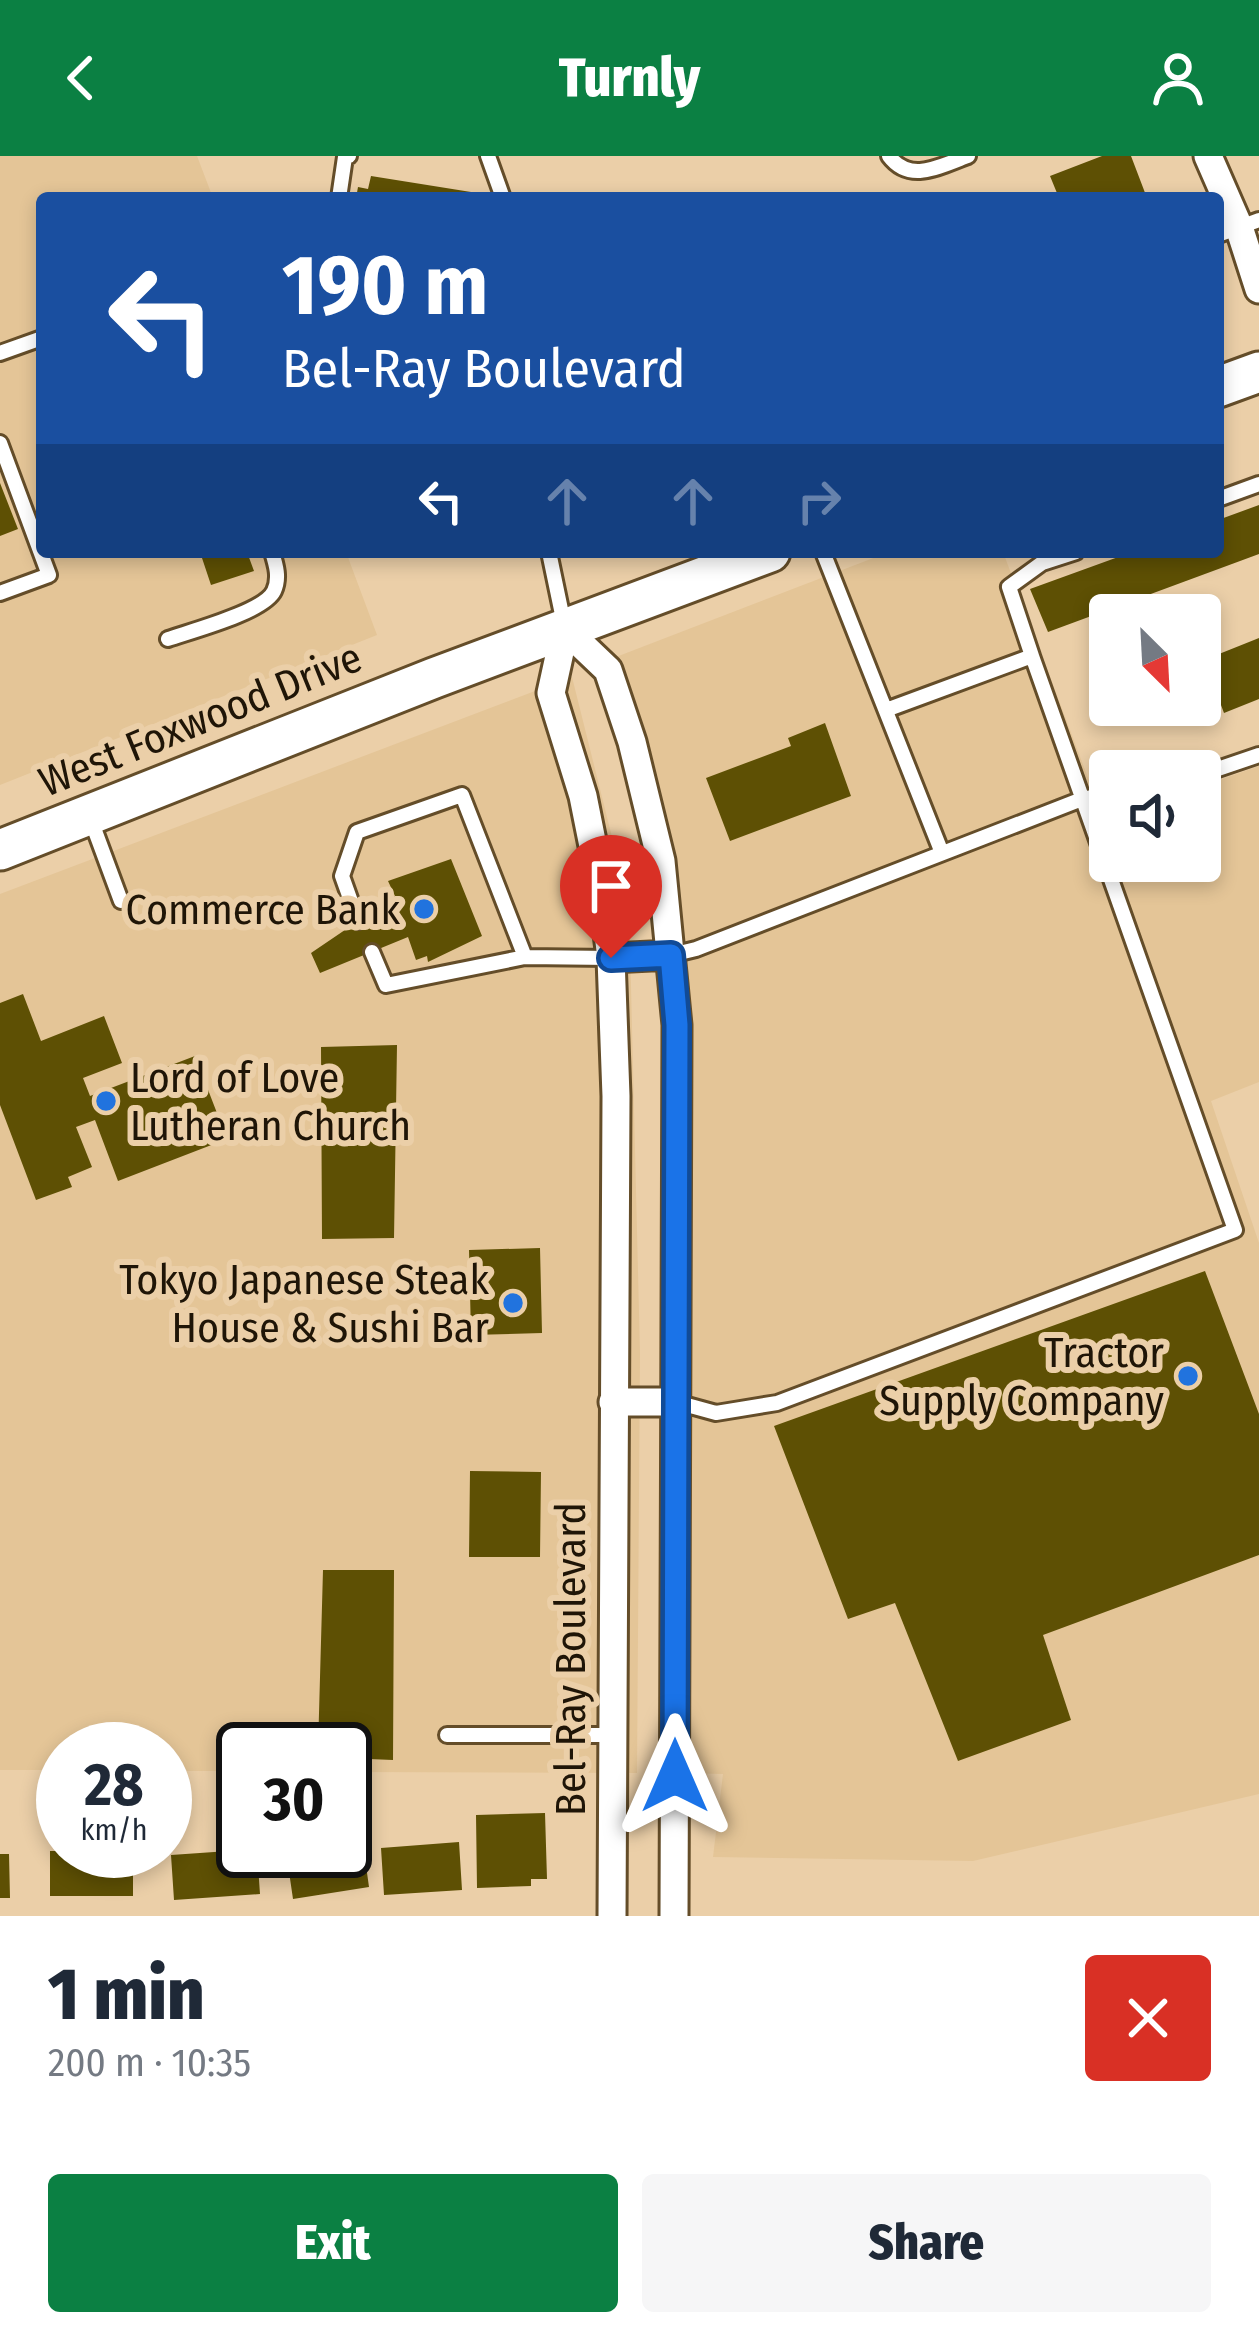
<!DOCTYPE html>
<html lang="en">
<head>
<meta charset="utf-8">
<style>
	:root { --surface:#fff; --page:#f6f6f7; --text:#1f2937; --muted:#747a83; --accent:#0b8043 }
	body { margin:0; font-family:"Fira Sans Condensed",sans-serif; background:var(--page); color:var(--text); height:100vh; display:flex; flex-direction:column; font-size:45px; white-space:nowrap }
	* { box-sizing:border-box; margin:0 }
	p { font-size:39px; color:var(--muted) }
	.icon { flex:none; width:66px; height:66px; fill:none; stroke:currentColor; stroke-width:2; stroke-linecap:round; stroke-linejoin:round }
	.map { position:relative; height:1760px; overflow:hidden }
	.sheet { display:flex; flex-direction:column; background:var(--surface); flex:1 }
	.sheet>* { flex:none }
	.guide { position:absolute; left:36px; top:36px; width:1188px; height:366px; border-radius:12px; box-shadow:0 6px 18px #0003; background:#1a4fa0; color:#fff; overflow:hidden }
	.needle { width:78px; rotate:156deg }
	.controls { position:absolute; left:1089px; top:438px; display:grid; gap:24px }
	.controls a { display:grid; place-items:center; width:132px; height:132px; border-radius:12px; background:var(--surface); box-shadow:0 6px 18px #0003; font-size:60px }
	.speed { position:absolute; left:36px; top:1566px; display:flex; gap:24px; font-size:60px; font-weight:700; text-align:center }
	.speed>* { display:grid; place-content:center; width:156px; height:156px; border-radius:50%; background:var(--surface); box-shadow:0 6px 18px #0003; line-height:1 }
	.speed small { font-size:30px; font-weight:400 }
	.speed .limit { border:6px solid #111; border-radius:18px; background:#fff; color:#111 }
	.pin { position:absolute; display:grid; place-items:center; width:102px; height:102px; color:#fff; margin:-123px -51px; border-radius:50% 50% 50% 0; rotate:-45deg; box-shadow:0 0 12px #0007 }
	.pin .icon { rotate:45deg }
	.me { position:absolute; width:132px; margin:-66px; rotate:0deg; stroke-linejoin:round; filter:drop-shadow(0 0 9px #0008) }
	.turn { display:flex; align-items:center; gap:42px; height:252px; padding:0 48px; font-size:54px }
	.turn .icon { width:156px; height:156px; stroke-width:2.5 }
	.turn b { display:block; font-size:84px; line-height:102px }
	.lanes { display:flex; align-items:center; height:114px; padding:0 48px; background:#0003; justify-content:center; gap:60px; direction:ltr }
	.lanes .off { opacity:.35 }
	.round { display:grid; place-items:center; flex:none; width:126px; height:126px; border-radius:12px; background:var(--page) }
	.headline { display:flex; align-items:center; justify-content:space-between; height:204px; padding:0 48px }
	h1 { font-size:72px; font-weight:800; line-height:90px }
	.primary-button { display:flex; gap:24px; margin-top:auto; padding:24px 48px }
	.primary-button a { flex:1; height:138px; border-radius:12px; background:var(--accent); color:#fff; font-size:48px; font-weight:800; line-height:138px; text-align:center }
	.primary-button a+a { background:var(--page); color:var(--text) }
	header { display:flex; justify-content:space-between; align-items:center; height:156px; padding:0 48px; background:var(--accent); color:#fff; font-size:54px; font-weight:800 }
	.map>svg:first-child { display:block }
	.built { fill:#e4c597 }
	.building { fill:#5e5004 }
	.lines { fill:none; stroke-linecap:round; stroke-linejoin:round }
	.service-casing { stroke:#644d29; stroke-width:20 }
	.minor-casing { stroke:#644d29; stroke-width:33 }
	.secondary-casing { stroke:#644d29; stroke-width:45 }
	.service { stroke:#fff; stroke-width:14 }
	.minor { stroke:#fff; stroke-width:27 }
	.secondary { stroke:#fff; stroke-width:39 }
	.route-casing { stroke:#114b97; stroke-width:30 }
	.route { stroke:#1a73e8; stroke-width:21 }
	.poi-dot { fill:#2173de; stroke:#ebcfa8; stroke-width:4.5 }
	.labels { text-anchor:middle; stroke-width:12; stroke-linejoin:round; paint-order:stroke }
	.street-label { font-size:42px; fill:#1f1507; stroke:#ebcfa8 }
	.poi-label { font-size:42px; fill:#1f1507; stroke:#ebcfa8; text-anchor:end }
</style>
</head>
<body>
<header><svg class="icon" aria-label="back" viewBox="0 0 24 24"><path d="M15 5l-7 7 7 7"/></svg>Turnly<svg class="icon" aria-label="person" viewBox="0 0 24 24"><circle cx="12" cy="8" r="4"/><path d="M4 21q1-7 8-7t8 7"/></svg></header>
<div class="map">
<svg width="1259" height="1760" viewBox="0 0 1259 1760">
	<rect width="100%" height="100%" fill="#ebcfa8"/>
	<path class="built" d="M 0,0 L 197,0 L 213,42 L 42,42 L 42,396 L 346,396 L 377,479 L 0,629 Z
		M 889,396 L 1003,396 L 1099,651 L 1110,649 L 1110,705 L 1200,705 L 1200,631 L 1259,610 L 1259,926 L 1211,945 L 1259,1087 L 1259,1638 L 973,1705 L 713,1701 L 723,1618 L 685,1617 L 690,885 L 667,669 L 616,501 Z
		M 572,521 L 629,749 L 640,1197 L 637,1617 L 345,1616 L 345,1593 L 243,1593 L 243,1615 L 165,1615 L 165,1593 L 63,1593 L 63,1614 L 0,1614 L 0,738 Z"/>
	<path class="building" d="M 1102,0 L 1131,0 L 1147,42 L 1059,42 L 1050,20 Z
		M 371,20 L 471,36 L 470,42 L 356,42 L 358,31 L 368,33 Z
		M 0,327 L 18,373 L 0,380 Z
		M 1259,349 L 1259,398 L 1048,476 L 1030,433 L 1132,396 L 1218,396 L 1218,364 Z
		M 200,396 L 247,396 L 254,415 L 211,429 Z
		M 1259,482 L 1259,543 L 1224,557 L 1204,504 Z
		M 825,567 L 851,640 L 730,685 L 706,622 L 791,590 L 788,582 Z
		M 451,703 L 482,780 L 428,806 L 427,800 L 416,804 L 408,781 L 320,817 L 311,797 L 395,740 L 388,725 Z
		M 23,838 L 41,885 L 104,860 L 122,907 L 83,922 L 90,940 L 195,900 L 227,983 L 118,1025 L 95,964 L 76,971 L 92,1011 L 68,1021 L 72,1031 L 36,1044 L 0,949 L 0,847 Z
		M 397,889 L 394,1082 L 322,1083 L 321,891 Z
		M 540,1092 L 542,1177 L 471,1179 L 469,1094 Z
		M 1205,1115 L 1259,1258 L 1259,1399 L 1043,1479 L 1071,1564 L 958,1605 L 895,1447 L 848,1463 L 774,1270 Z
		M 470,1315 L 541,1316 L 540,1401 L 469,1401 Z
		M 323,1414 L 394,1414 L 393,1604 L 345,1602 L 345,1593 L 318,1593 Z
		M 545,1657 L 547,1723 L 531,1723 L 531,1730 L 477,1732 L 476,1659 Z
		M 362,1681 L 369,1731 L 293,1743 L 286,1695 L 345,1695 L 345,1684 Z
		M 459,1686 L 462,1734 L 384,1739 L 381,1692 Z
		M 243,1694 L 257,1695 L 260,1738 L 174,1744 L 171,1699 Z
		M 50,1695 L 133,1695 L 133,1740 L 50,1740 Z
		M 0,1698 L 9,1698 L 10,1742 L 0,1742 Z"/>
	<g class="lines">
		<defs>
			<path id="service" d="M 488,0 L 503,42
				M 889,0 C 910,28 940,10 968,0
				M 339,42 L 345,1 L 349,0
				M 1218,79 L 1259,64
				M 0,197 L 42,182
				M 0,287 L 49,419 L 0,437
				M 1218,343 L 1259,328
				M 549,396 L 564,468
				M 823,396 L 942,697
				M 168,483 C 191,475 264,456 274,435 C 280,422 276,409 272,396
				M 1032,500 L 1009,431 L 1042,407 L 1076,396
				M 1200,619 L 1259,599
				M 91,664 L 121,745
				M 358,765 L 342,720 L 357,676 L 462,639 L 525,801 L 611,802
				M 372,796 L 386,829 L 525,801
				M 671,799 L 696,793 L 1082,643 L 1110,637
				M 676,1246 L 716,1257 L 777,1247 L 1235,1074 L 1032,500 L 886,554
				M 447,1579 L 611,1579"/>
			<path id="minor" d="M 1208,0 L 1239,71 L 1259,133
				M 565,473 L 608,514 L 632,586 L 661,705 L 677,869 L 674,1760
				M 565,473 L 551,537 L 583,640 L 604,745 L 611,802 L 616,940 L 612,1760
				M 611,802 L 671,799
				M 613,1246 L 676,1246"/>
			<path id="secondary" d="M 1218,231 L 1259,216
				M 0,694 L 434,522 L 770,396"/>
		</defs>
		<use href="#service" class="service-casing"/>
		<use href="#minor" class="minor-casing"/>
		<use href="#secondary" class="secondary-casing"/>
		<use href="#service" class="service"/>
		<use href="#minor" class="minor"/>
		<use href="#secondary" class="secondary"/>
	</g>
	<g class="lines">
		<defs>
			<path id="route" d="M 611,802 L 671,799 L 677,869 L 675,1620"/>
		</defs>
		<use href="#route" class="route-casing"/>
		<use href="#route" class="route"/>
	</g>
	<g class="poi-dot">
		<circle cx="424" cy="753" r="12"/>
		<circle cx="106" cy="945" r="12"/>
		<circle cx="513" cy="1147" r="12"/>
		<circle cx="1188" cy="1220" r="12"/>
	</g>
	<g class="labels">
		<g class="street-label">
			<text transform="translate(200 563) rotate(-22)" y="15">West Foxwood Drive</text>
			<text transform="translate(570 1503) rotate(-90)" y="15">Bel-Ray Boulevard</text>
		</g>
		<g class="poi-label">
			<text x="400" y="768">Commerce Bank</text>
			<text x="130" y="936" text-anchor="start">Lord of Love<tspan x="130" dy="48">Lutheran Church</tspan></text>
			<text x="489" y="1138">Tokyo Japanese Steak<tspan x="489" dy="48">House &amp; Sushi Bar</tspan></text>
			<text x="1164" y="1211">Tractor<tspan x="1164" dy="48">Supply Company</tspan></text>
		</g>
	</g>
</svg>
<div class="controls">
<a><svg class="needle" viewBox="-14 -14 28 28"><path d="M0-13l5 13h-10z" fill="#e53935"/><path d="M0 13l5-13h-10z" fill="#747a83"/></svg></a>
<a><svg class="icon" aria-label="sound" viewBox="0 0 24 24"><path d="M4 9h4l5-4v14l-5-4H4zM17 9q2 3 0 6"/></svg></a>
</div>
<div class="speed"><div>28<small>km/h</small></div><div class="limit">30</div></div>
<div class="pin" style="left:611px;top:802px;background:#d93025"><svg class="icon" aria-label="arrive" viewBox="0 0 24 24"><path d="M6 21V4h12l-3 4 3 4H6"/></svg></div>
<svg class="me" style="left:675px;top:1620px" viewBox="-20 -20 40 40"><path d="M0-17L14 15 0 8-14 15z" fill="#1a73e8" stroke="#fff" stroke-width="4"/></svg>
<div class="guide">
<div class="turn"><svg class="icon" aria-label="left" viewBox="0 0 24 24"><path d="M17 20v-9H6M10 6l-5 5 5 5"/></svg><div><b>190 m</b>Bel-Ray Boulevard</div></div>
<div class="lanes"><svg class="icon" aria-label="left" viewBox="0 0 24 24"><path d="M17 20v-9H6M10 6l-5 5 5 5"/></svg><svg class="icon off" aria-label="ahead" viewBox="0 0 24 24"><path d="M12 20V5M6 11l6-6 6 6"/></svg><svg class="icon off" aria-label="ahead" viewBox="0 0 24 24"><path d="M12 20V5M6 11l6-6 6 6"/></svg><svg class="icon off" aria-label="right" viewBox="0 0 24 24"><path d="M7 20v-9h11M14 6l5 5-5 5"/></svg></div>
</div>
</div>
<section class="sheet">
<div class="headline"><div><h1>1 min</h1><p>200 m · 10:35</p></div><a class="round" style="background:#d93025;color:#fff"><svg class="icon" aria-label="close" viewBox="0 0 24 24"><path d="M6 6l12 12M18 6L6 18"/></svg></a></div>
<div class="primary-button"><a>Exit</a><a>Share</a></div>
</section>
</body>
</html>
